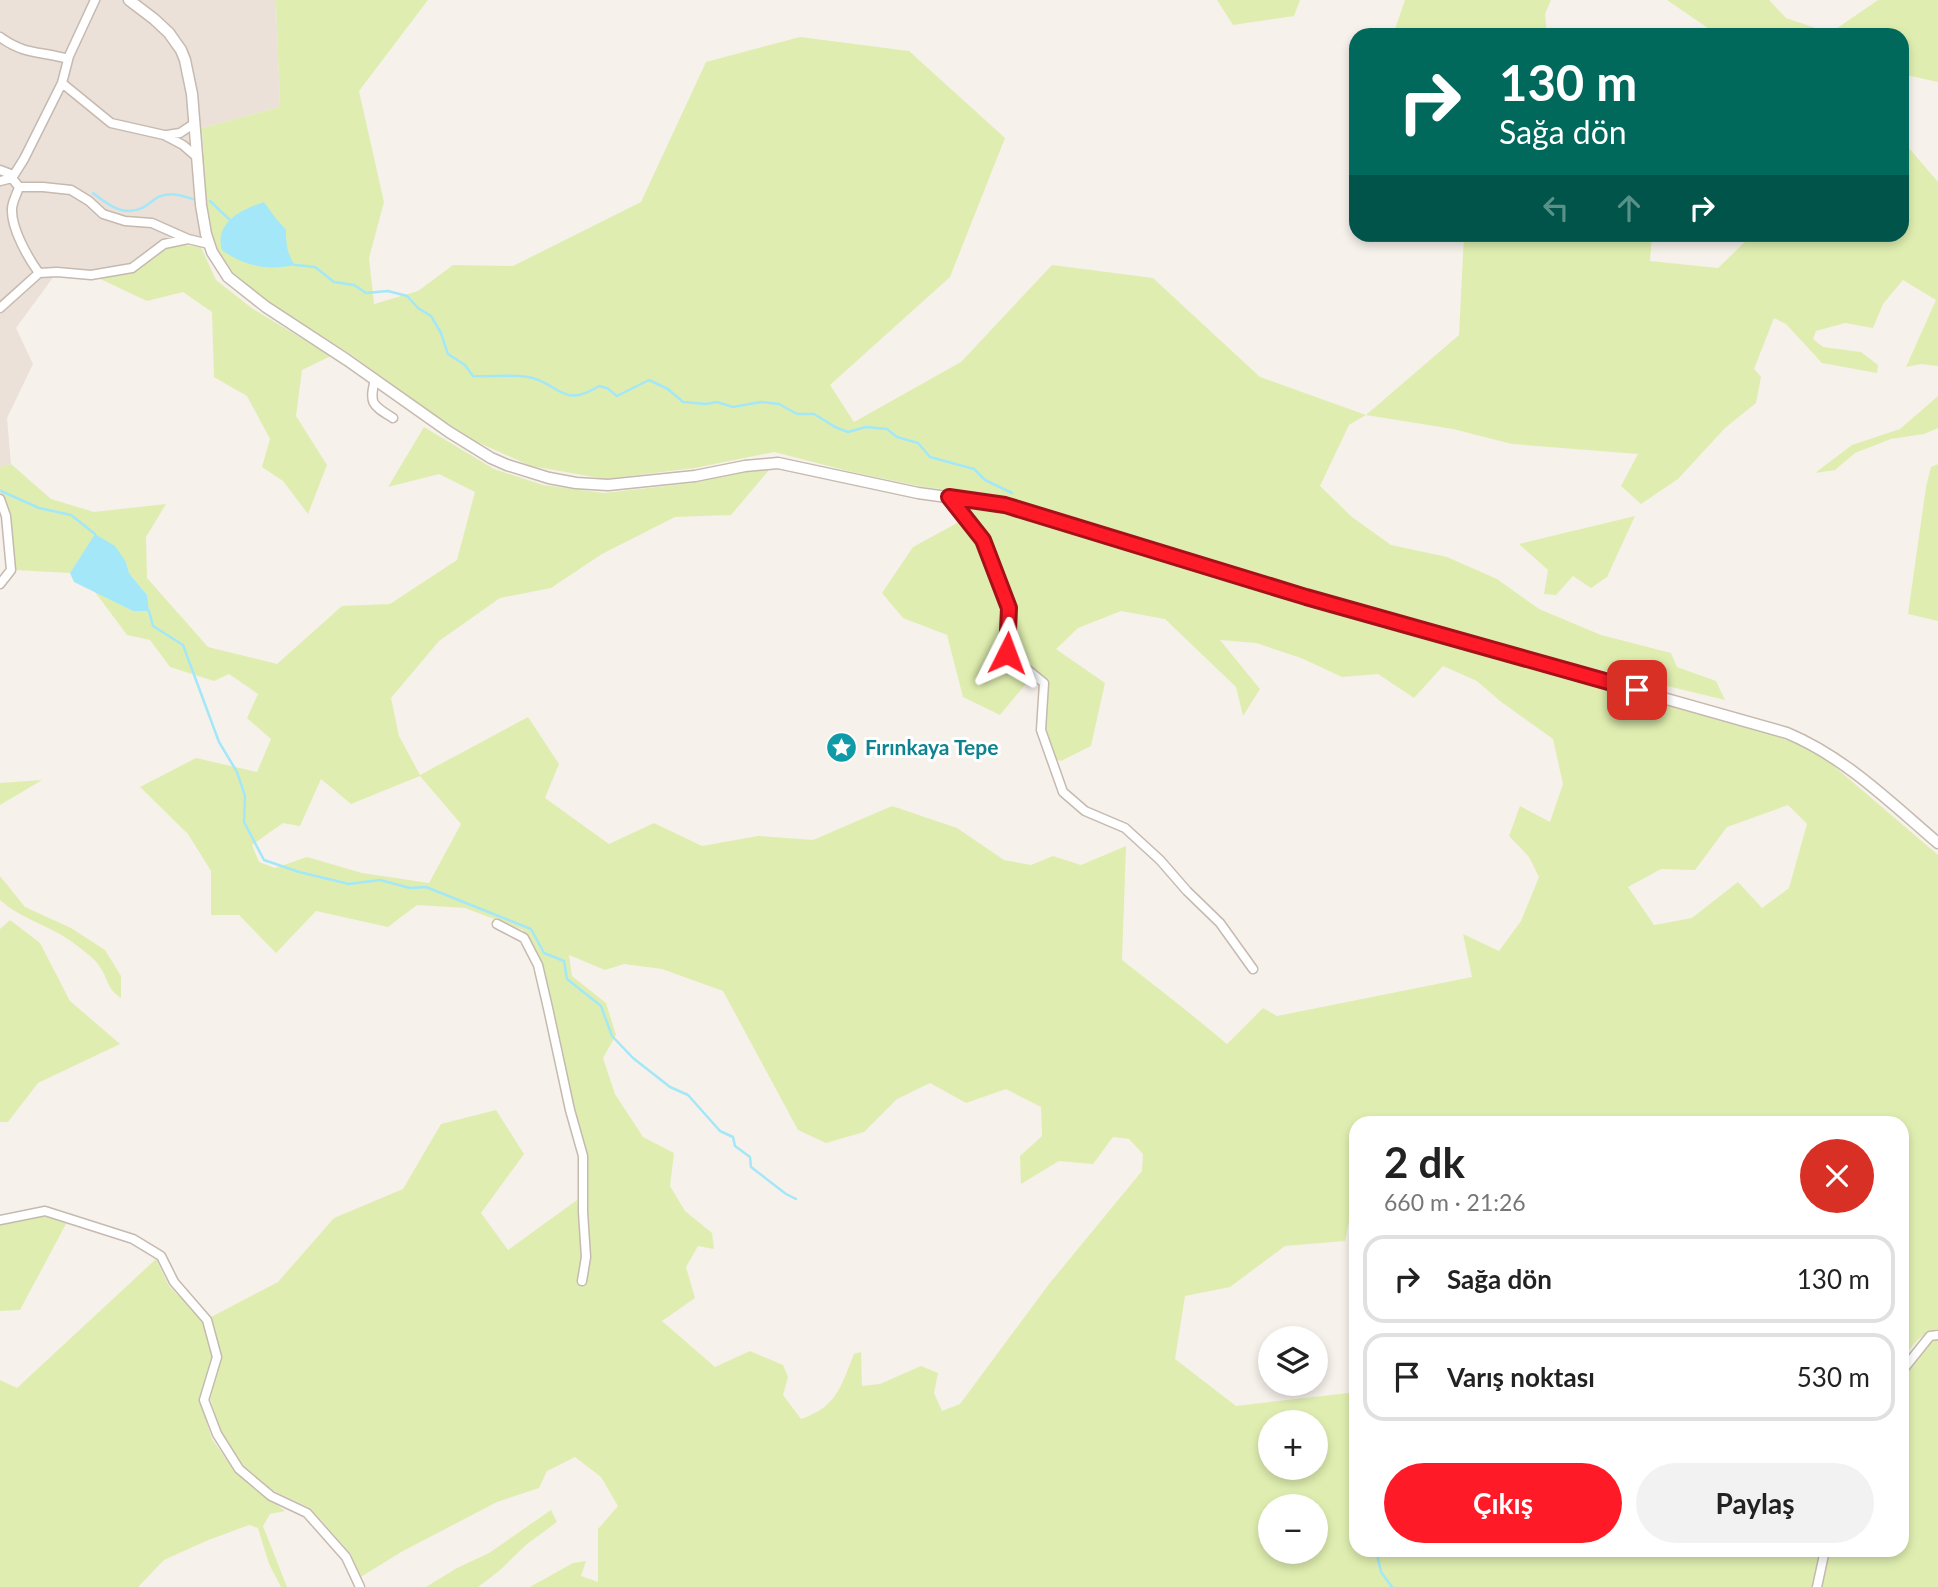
<!DOCTYPE html>
<html lang="tr">
<head>
<meta charset="utf-8">
<style>
	:root { --surface:#fff; --page:#f2f2f2; --text:#222; --muted:#767676; --line:#e0e0e0; --accent:#ff1a27 }
	body { margin:0; font-family:Lato,sans-serif; background:var(--page); color:var(--text); height:100vh; display:flex; flex-direction:column; font-size:26px; white-space:nowrap }
	* { box-sizing:border-box; margin:0 }
	p { font-size:23px; color:var(--muted) }
	.icon { flex:none; width:38px; height:38px; fill:none; stroke:currentColor; stroke-width:2; stroke-linecap:round; stroke-linejoin:round }
	.map { position:relative; flex:1; overflow:hidden }
	.details { position:absolute; left:1349px; top:1116px; width:560px; height:441px; display:flex; flex-direction:column; background:var(--surface); border-radius:21px; box-shadow:0 4px 10px #0003 }
	.details>* { flex:none }
	.top-card { position:absolute; left:1349px; top:28px; width:560px; height:214px; border-radius:21px; box-shadow:0 4px 10px #0003; background:#00695c; color:#fff; overflow:hidden }
	.tools { position:absolute; left:1258px; top:1326px; display:grid; gap:14px }
	.tools a { display:grid; place-items:center; width:70px; height:70px; border-radius:50%; background:var(--surface); box-shadow:0 4px 10px #0003; font-size:35px }
	.pin { position:absolute; display:grid; place-items:center; width:60px; height:60px; color:#fff; margin:-30px; border-radius:14px; box-shadow:0 4px 10px #0006 }
	.me { position:absolute; width:77px; margin:-38px; rotate:3deg; stroke-linejoin:round; filter:drop-shadow(0 0 5px #0008) }
	.turn { display:flex; align-items:center; gap:24px; height:147px; padding:0 35px; font-size:32px }
	.turn .icon { width:91px; height:91px; stroke-width:2.5 }
	.turn b { display:block; font-size:49px; line-height:60px }
	.lanes { display:flex; align-items:center; height:66px; padding:0 35px; background:#0003; justify-content:center; gap:35px; direction:ltr }
	.lanes .off { opacity:.35 }
	.round { display:grid; place-items:center; flex:none; width:74px; height:74px; border-radius:37px; background:var(--page) }
	.summary { display:flex; align-items:center; justify-content:space-between; height:119px; padding:0 35px }
	h1 { font-size:42px; font-weight:700; line-height:52px }
	.action { display:flex; gap:14px; margin-top:auto; padding:14px 35px }
	.action a { flex:1; height:80px; border-radius:42px; background:var(--accent); color:#fff; font-size:28px; font-weight:700; line-height:80px; text-align:center }
	.action a+a { background:var(--page); color:var(--text) }
	ul { padding:0; list-style:none }
	li { display:flex; align-items:center; gap:21px; height:88px; margin:0 14px 10px; padding:0 21px; border:4px solid var(--line); border-radius:21px }
	li div { flex:1 }
	li b { display:block; font-size:26px }
	li em { font-style:normal }
	.map>svg:first-child { display:block }
	.residential { fill:#ebe1d8 }
	.green { fill:#dfeeb0; fill-rule:evenodd }
	.water { fill:#a3e7f8 }
	.lines { fill:none; stroke-linecap:round; stroke-linejoin:round }
	.stream { stroke:#a3e7f8; stroke-width:2.5 }
	.minor-casing { stroke:#c6b9af; stroke-width:11 }
	.tertiary-casing { stroke:#c6b9af; stroke-width:13 }
	.minor { stroke:#fff; stroke-width:8 }
	.tertiary { stroke:#fff; stroke-width:10 }
	.route-casing { stroke:#a61119; stroke-width:18 }
	.route { stroke:#ff1a27; stroke-width:12 }
	.labels { text-anchor:middle; stroke-width:6; stroke-linejoin:round; paint-order:stroke }
	.culture-label { font-size:21px; font-weight:bold; fill:#0d838f; stroke:#fff; text-anchor:start }
</style>
</head>
<body>
<div class="map">
<svg width="1938" height="1587" viewBox="0 0 1938 1587">
	<rect width="100%" height="100%" fill="#f7f1eb"/>
	<path class="residential" d="M 0,0 L 276,0 L 280,107 L 202,128 L 209,244 L 188,239 L 165,244 L 132,268 L 91,275 L 57,272 L 16,328 L 33,364 L 7,418 L 11,464 L 0,467 Z"/>
	<path class="green" d="M 276,0 L 428,0 L 359,91 L 384,202 L 369,258 L 374,304 L 418,291 L 453,265 L 513,266 L 641,202 L 706,62 L 800,37 L 909,51 L 1005,138 L 950,277 L 830,385 L 854,422 L 961,362 L 1052,265 L 1153,278 L 1260,377 L 1366,415 L 1459,335 L 1464,235 L 1652,235 L 1650,261 L 1718,268 L 1752,235 L 1902,234 L 1902,140 L 1938,182 L 1938,366 L 1921,364 L 1906,367 L 1936,300 L 1903,280 L 1883,304 L 1873,328 L 1845,323 L 1816,331 L 1813,339 L 1823,347 L 1861,352 L 1878,365 L 1877,373 L 1822,363 L 1786,324 L 1774,318 L 1754,369 L 1761,377 L 1756,403 L 1725,428 L 1678,479 L 1641,504 L 1621,486 L 1638,454 L 1512,444 L 1453,429 L 1366,415 L 1349,425 L 1320,486 L 1352,517 L 1391,545 L 1447,557 L 1497,579 L 1539,609 L 1601,635 L 1671,653 L 1677,667 L 1716,681 L 1725,700 L 1568,662 L 1215,564 L 1012,500 L 919,486 L 852,472 L 774,452 L 695,468 L 605,479 L 531,466 L 475,441 L 430,412 L 349,353 L 273,305 L 236,278 L 220,258 L 208,232 L 202,128 L 280,107 Z
		M 1217,0 L 1300,0 L 1294,16 L 1233,25 Z
		M 1405,0 L 1551,0 L 1545,14 L 1547,35 L 1393,35 Z
		M 1667,0 L 1769,0 L 1786,18 L 1830,33 L 1878,0 L 1938,0 L 1938,82 L 1902,74 L 1902,35 L 1718,35 Z
		M 185,245 L 201,247 L 216,280 L 253,309 L 331,356 L 302,370 L 296,416 L 327,465 L 308,514 L 283,481 L 262,467 L 270,439 L 247,396 L 214,377 L 212,312 L 183,292 L 147,301 L 98,278 L 133,272 L 166,247 Z
		M 1938,396 L 1938,428 L 1924,434 L 1891,439 L 1855,453 L 1835,470 L 1815,473 L 1852,445 L 1900,429 Z
		M 424,427 L 494,469 L 543,485 L 604,493 L 692,483 L 746,471 L 769,470 L 731,515 L 675,517 L 602,554 L 551,588 L 500,598 L 439,641 L 391,698 L 399,736 L 420,775 L 528,717 L 559,764 L 545,798 L 609,844 L 654,823 L 702,846 L 758,836 L 813,840 L 892,806 L 957,828 L 1004,860 L 1031,865 L 1053,856 L 1081,865 L 1126,846 L 1122,960 L 1187,1011 L 1227,1044 L 1263,1008 L 1277,1016 L 1472,977 L 1463,934 L 1499,951 L 1521,921 L 1539,877 L 1529,857 L 1509,836 L 1520,806 L 1550,822 L 1563,784 L 1553,739 L 1500,701 L 1477,681 L 1443,666 L 1414,698 L 1378,674 L 1342,677 L 1301,658 L 1256,643 L 1220,640 L 1260,689 L 1243,716 L 1236,687 L 1165,619 L 1121,611 L 1078,628 L 1056,649 L 1105,683 L 1091,746 L 1061,761 L 1055,759 L 1045,729 L 1048,681 L 1012,653 L 1014,603 L 987,538 L 957,502 L 996,507 L 1312,605 L 1761,731 L 1806,747 L 1828,761 L 1938,855 L 1938,1329 C 1923,1330 1909,1349 1902,1361 L 1902,1124 L 1356,1124 L 1356,1188 L 1345,1241 L 1285,1246 L 1230,1287 L 1185,1296 L 1175,1359 L 1236,1406 L 1349,1393 L 1356,1390 L 1356,1550 L 1821,1551 L 1814,1587 L 530,1587 L 573,1563 L 586,1561 L 581,1576 L 598,1582 L 598,1529 L 618,1506 L 601,1477 L 575,1457 L 547,1471 L 539,1488 L 497,1502 L 403,1551 L 359,1578 L 351,1554 L 310,1508 L 272,1490 L 241,1465 L 221,1432 L 210,1398 L 221,1357 L 211,1317 L 278,1282 L 334,1218 L 403,1189 L 441,1124 L 496,1110 L 524,1154 L 481,1213 L 508,1250 L 577,1200 L 582,1257 L 578,1283 L 585,1285 L 590,1255 L 586,1200 L 587,1154 L 573,1109 L 561,1042 L 541,965 L 523,930 L 465,908 L 417,905 L 388,927 L 316,911 L 276,953 L 239,915 L 211,915 L 211,871 L 188,834 L 140,787 L 196,758 L 257,772 L 271,739 L 247,718 L 258,694 L 229,674 L 214,681 L 170,667 L 150,640 L 127,635 L 95,592 L 133,611 L 147,595 L 129,573 L 126,562 L 95,535 L 70,573 L 15,570 L 8,515 L 0,491 L 0,467 L 11,464 L 51,499 L 94,512 L 166,504 L 146,537 L 147,578 L 208,647 L 277,664 L 342,606 L 390,604 L 457,560 L 475,492 L 439,474 L 388,487 ZM 420,776 L 461,824 L 429,883 L 362,873 L 307,857 L 275,868 L 259,862 L 252,845 L 283,823 L 300,826 L 321,779 L 351,804 ZM 1788,805 L 1807,824 L 1789,888 L 1762,908 L 1738,882 L 1692,918 L 1654,925 L 1628,887 L 1661,869 L 1695,870 L 1727,827 ZM 569,955 L 605,970 L 624,964 L 662,969 L 723,991 L 798,1130 L 826,1143 L 864,1132 L 897,1099 L 930,1083 L 966,1103 L 1006,1089 L 1041,1107 L 1042,1136 L 1020,1156 L 1021,1184 L 1059,1161 L 1093,1164 L 1113,1137 L 1129,1139 L 1143,1154 L 1142,1171 L 1049,1284 L 960,1404 L 942,1411 L 934,1393 L 938,1373 L 921,1366 L 880,1384 L 862,1386 L 861,1352 L 854,1354 C 841,1386 837,1407 801,1419 L 783,1395 L 788,1377 L 783,1365 L 750,1351 L 715,1367 L 662,1321 L 695,1298 L 686,1267 L 698,1246 L 714,1249 L 712,1233 L 685,1211 L 670,1186 L 674,1153 L 643,1137 L 615,1094 L 603,1058 L 616,1035 L 606,1003 L 572,976 ZM 1270,1423 L 1316,1423 L 1316,1468 L 1270,1468 ZM 1270,1507 L 1316,1507 L 1316,1552 L 1270,1552 Z
		M 1938,464 L 1938,621 L 1908,614 L 1926,487 L 1931,467 Z
		M 1635,516 L 1607,577 L 1591,588 L 1573,576 L 1556,595 L 1544,594 L 1548,570 L 1519,544 Z
		M 959,522 L 977,545 L 1002,609 L 1002,658 L 1029,680 L 1000,715 L 963,697 L 947,635 L 903,618 L 882,593 L 913,547 Z
		M 42,780 L 0,805 L 0,783 Z
		M 0,876 L 25,907 L 71,928 L 105,950 L 121,976 L 121,998 C 106,988 109,980 100,967 C 95,959 84,951 76,945 C 53,926 22,920 0,900 Z
		M 10,920 L 40,943 L 70,1001 L 120,1044 L 38,1083 L 8,1122 L 0,1122 L 0,929 Z
		M 44,1216 L 67,1222 L 20,1310 L 0,1311 L 0,1225 L 10,1221 Z
		M 156,1259 L 169,1286 L 204,1322 L 213,1355 L 200,1401 L 212,1439 L 236,1473 L 285,1511 L 270,1514 L 263,1526 L 287,1587 L 281,1587 L 269,1564 L 258,1528 L 249,1525 L 206,1541 L 164,1560 L 138,1587 L 0,1587 L 0,1380 L 17,1388 Z
		M 1932,1340 L 1938,1340 L 1938,1587 L 1820,1587 L 1828,1551 L 1902,1550 L 1902,1379 Z
		M 551,1510 L 557,1522 L 527,1544 L 499,1571 L 478,1587 L 426,1587 L 457,1568 L 489,1553 Z"/>
	<path class="water" d="M 264,202 L 274,216 L 286,230 C 286,244 287,254 295,265 C 268,271 244,266 222,250 C 214,222 243,209 264,202 Z
		M 95,534 L 115,546 L 126,562 L 129,573 L 147,595 L 149,611 L 133,611 L 74,582 L 70,573 Z"/>
	<g class="lines">
		<path class="stream" d="M 93,193 C 108,205 124,217 142,208 C 149,205 154,198 161,196 C 172,192 182,196 193,199
			M 210,201 L 230,220
			M 295,265 L 315,267 L 334,282 L 354,285 L 366,293 L 388,291 L 407,296 L 418,308 L 431,316 L 441,333 L 448,354 L 465,365 L 473,376 C 491,377 510,374 528,377 C 559,382 562,410 599,386 L 607,388 L 617,396 L 649,380 L 668,389 L 683,402 L 706,404 L 717,402 L 733,407 L 761,402 L 779,404 L 797,414 L 814,414 L 835,427 L 848,432 L 866,427 L 887,429 L 897,437 L 918,443 L 930,457 L 974,469 L 985,480 L 1012,493
			M 1,491 L 39,508 L 71,515 L 95,534
			M 149,611 L 153,626 L 183,645 L 219,742 L 237,772 L 245,796 L 244,822 L 264,860 L 299,872 L 349,884 L 380,880 L 410,888 L 426,887 L 531,929 L 544,953 L 564,961 L 567,979 L 601,1006 L 612,1036 L 633,1058 L 670,1087 L 688,1095 L 720,1131 L 733,1137 L 735,1146 L 750,1157 L 751,1167 L 786,1194 L 796,1199
			M 1376,1550 L 1381,1572 L 1392,1587"/>
		<defs>
			<path id="minor" d="M 0,37 C 24,55 41,51 68,59
				M 62,83 L 111,123 L 164,135 L 183,145 L 198,158
				M 167,135 L 180,133 L 195,123
				M 0,170 L 13,175
				M 12,178 L 19,187 L 43,187 L 71,190 L 89,201 L 103,214 L 125,221 L 152,223 L 188,239 L 209,244
				M 0,181 L 12,178 L 24,159 L 62,83 L 69,56 L 95,0
				M 19,187 C 17,194 12,202 12,209 C 11,228 28,258 39,273
				M 0,308 L 39,273 L 57,272 L 91,275 L 132,268 L 164,244 L 188,239
				M 375,379 C 369,404 372,405 393,418
				M 949,497 L 983,540 L 1009,608 L 1007,653 L 1044,683 L 1041,730 L 1063,792 L 1085,811 L 1125,828 L 1160,860 L 1187,891 L 1220,923 L 1253,969
				M 0,499 L 6,516 L 11,570 L 0,584
				M 497,924 L 524,938 L 538,965 L 548,1008 L 570,1110 L 583,1156 L 583,1212 L 586,1257 L 582,1281
				M 0,1220 L 45,1211 L 133,1239 L 161,1256 L 174,1282 L 207,1320 L 217,1357 L 204,1400 L 217,1434 L 239,1469 L 271,1496 L 307,1513 L 346,1557 L 360,1587
				M 1902,1371 L 1930,1336 L 1938,1335
				M 1817,1587 L 1825,1550"/>
			<path id="tertiary" d="M 129,0 L 154,19 L 169,33 L 181,50 L 185,60 L 192,94 L 201,205 L 206,234 L 212,252 L 228,277 L 266,307 L 347,360 L 449,432 L 491,458 L 507,465 L 549,478 L 576,483 L 608,485 L 695,476 L 745,466 L 778,463 L 918,493 L 1005,505 L 1306,597 L 1787,733 C 1845,757 1891,803 1938,843"/>
		</defs>
		<use href="#minor" class="minor-casing"/>
		<use href="#tertiary" class="tertiary-casing"/>
		<use href="#minor" class="minor"/>
		<use href="#tertiary" class="tertiary"/>
	</g>
	<g class="lines">
		<defs>
			<path id="route" d="M 1007,653 L 1009,608 L 983,540 L 949,497 L 1005,505 L 1306,597 L 1637,690"/>
		</defs>
		<use href="#route" class="route-casing"/>
		<use href="#route" class="route"/>
	</g>
	<defs>
		<symbol id="sight-disc" viewBox="-11 -11 22 22"><circle r="9.5" fill="#0f9aa8" stroke="#fff"/><path d="M0-6L1.8-2.2L6-1.7L2.9 1.2L3.7 5.4L0 3.3L-3.7 5.4L-2.9 1.2L-6-1.7L-1.8-2.2Z" fill="#fff"/></symbol>
	</defs>
	<g fill-rule="evenodd">
		<use href="#sight-disc" x="824" y="730" width="35" height="35"/>
	</g>
	<g class="labels">
		<g class="culture-label">
			<text x="865" y="755">Fırınkaya Tepe</text>
		</g>
	</g>
</svg>
<div class="tools">
<a><svg class="icon" aria-label="layers" viewBox="0 0 24 24"><path d="M12 4l9 5-9 5-9-5zM3 14l9 5 9-5"/></svg></a>
<a>+</a>
<a>−</a>
</div>
<div class="pin" style="left:1637px;top:690px;background:#d93025"><svg class="icon" aria-label="arrive" viewBox="0 0 24 24"><path d="M6 21V4h12l-3 4 3 4H6"/></svg></div>
<svg class="me" style="left:1007px;top:653px" viewBox="-20 -20 40 40"><path d="M0-17L14 15 0 8-14 15z" fill="#ff1a27" stroke="#fff" stroke-width="4"/></svg>
<div class="top-card">
<div class="turn"><svg class="icon" aria-label="right" viewBox="0 0 24 24"><path d="M7 20v-9h11M14 6l5 5-5 5"/></svg><div><b>130 m</b>Sağa dön</div></div>
<div class="lanes"><svg class="icon off" aria-label="left" viewBox="0 0 24 24"><path d="M17 20v-9H6M10 6l-5 5 5 5"/></svg><svg class="icon off" aria-label="ahead" viewBox="0 0 24 24"><path d="M12 20V5M6 11l6-6 6 6"/></svg><svg class="icon" aria-label="right" viewBox="0 0 24 24"><path d="M7 20v-9h11M14 6l5 5-5 5"/></svg></div>
</div>
<section class="details">
<div class="summary"><div><h1>2 dk</h1><p>660 m · 21:26</p></div><a class="round" style="background:#d93025;color:#fff"><svg class="icon" aria-label="close" viewBox="0 0 24 24"><path d="M6 6l12 12M18 6L6 18"/></svg></a></div>
<ul>
<li><svg class="icon" aria-label="right" viewBox="0 0 24 24"><path d="M7 20v-9h11M14 6l5 5-5 5"/></svg><div><b>Sağa dön</b></div><em>130 m</em></li>
<li><svg class="icon" aria-label="arrive" viewBox="0 0 24 24"><path d="M6 21V4h12l-3 4 3 4H6"/></svg><div><b>Varış noktası</b></div><em>530 m</em></li>
</ul>
<div class="action"><a>Çıkış</a><a>Paylaş</a></div>
</section>
</div>
</body>
</html>
